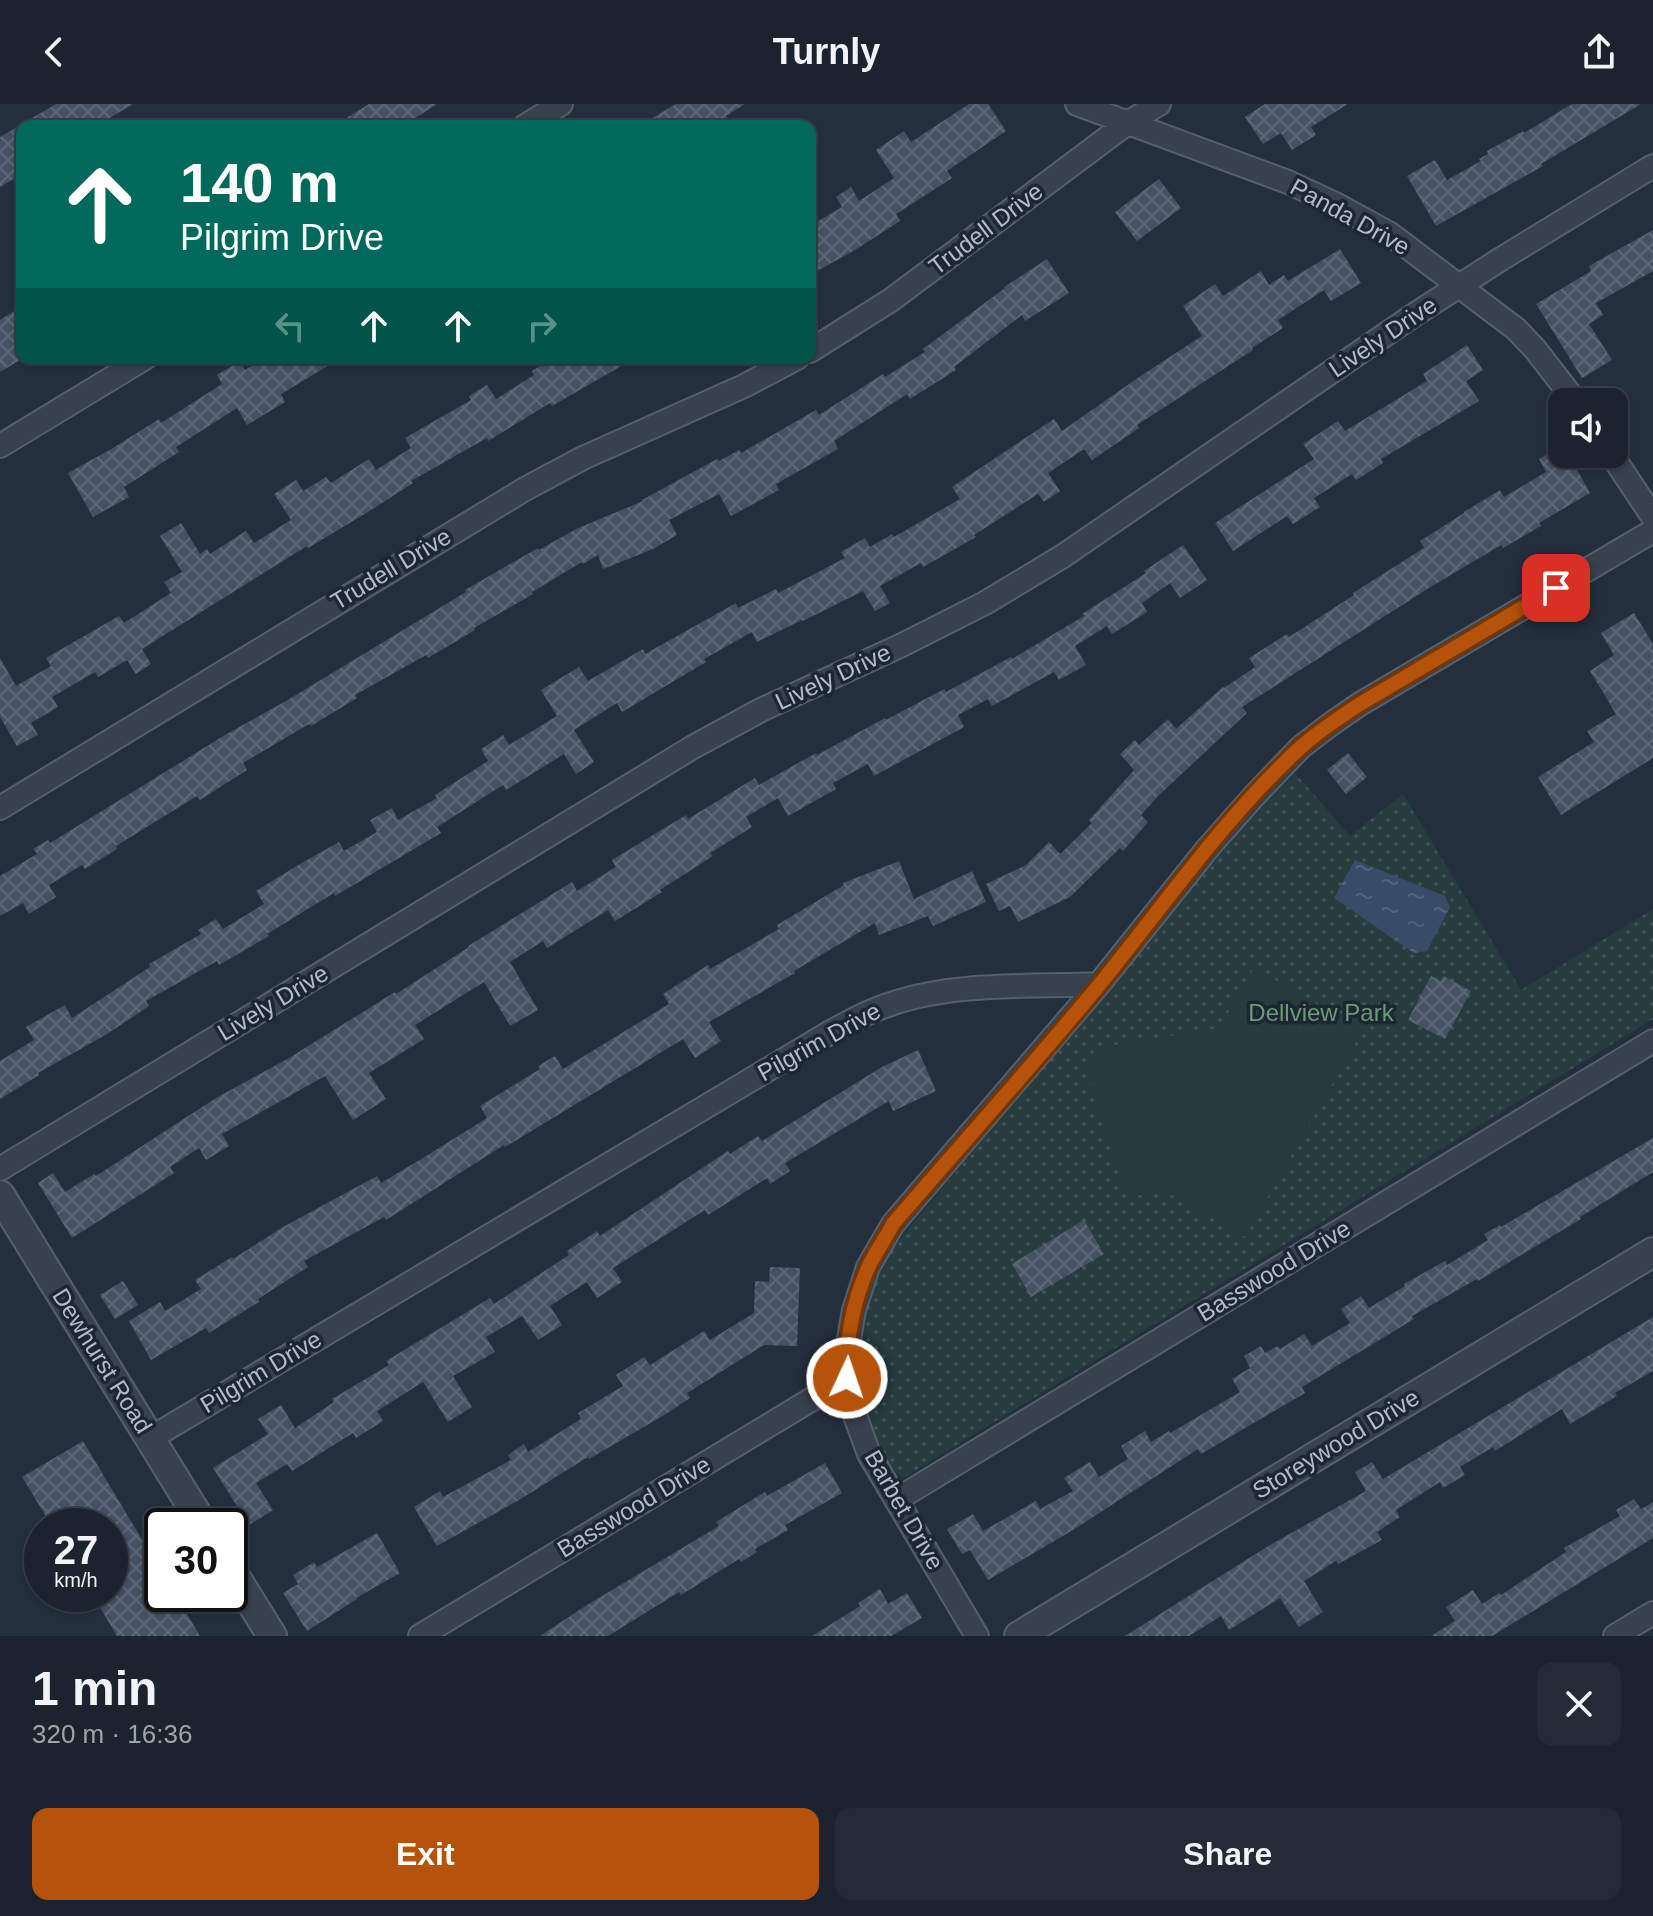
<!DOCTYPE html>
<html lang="en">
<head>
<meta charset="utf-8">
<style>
	:root { --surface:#1b232e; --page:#242b36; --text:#f1f3f6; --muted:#a0a4aa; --line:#39404a; --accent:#b45309 }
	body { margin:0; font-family:Arial,sans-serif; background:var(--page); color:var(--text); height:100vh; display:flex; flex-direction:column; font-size:30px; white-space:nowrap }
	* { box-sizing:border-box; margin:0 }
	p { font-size:26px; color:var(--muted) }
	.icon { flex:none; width:44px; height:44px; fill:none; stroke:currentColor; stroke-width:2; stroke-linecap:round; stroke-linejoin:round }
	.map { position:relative; height:1532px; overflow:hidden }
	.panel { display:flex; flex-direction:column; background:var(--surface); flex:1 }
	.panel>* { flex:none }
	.hud { position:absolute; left:16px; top:16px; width:800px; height:244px; border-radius:16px; box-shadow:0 2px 6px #0004,0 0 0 2px var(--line); background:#00695c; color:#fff; overflow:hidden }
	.controls { position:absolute; left:1548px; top:284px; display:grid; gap:16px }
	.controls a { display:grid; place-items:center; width:80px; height:80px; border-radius:16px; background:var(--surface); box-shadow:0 2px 6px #0004,0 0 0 2px var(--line); font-size:40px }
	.speed { position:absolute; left:24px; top:1404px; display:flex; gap:16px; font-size:40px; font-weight:700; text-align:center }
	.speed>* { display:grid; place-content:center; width:104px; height:104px; border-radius:50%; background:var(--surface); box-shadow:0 2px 6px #0004,0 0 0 2px var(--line); line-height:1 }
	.speed small { font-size:20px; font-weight:400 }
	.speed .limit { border:4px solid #111; border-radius:12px; background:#fff; color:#111 }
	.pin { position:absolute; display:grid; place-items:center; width:68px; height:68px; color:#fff; margin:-34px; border-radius:16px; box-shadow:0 4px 12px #0006 }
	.me { position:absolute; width:88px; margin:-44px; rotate:3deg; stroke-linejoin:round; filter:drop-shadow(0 0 6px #0008) }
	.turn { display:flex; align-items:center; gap:28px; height:168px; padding:0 32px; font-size:36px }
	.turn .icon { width:104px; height:104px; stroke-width:2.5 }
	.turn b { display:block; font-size:56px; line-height:68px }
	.lanes { display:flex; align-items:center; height:76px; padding:0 32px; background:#0003; justify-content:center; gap:40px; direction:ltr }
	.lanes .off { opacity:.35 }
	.round { display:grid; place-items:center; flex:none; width:84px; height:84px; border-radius:16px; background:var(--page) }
	.summary { display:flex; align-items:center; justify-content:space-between; height:136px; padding:0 32px }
	h1 { font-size:48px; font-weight:600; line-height:60px }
	.action { display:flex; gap:16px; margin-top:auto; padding:16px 32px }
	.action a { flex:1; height:92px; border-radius:16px; background:var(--accent); color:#fff; font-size:32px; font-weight:600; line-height:92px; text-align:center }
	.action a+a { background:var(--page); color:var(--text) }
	header { display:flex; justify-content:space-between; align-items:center; height:104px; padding:0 32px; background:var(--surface); font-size:36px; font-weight:600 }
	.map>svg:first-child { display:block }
	.grass { fill:url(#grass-dots) }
	.garden { fill:#263c3f }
	.water { fill:url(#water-ripples) }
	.building { fill:url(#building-cross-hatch) }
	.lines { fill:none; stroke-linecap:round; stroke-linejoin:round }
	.minor-casing { stroke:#565f6c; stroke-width:26 }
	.tertiary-casing { stroke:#565f6c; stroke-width:32 }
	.minor { stroke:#38414e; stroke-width:22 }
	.tertiary { stroke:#38414e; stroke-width:28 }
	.route-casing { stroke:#753606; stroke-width:20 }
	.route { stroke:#b45309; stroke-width:14 }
	.labels { text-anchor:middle; stroke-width:7; stroke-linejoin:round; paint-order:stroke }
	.street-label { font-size:24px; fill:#b4bcc9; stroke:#1d2633 }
	.park-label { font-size:24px; fill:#6b9a76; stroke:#1d2633 }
</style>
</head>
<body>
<header><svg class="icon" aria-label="back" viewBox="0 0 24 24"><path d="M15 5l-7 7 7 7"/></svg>Turnly<svg class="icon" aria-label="share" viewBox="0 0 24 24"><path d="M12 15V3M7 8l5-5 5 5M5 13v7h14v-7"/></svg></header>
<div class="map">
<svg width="1653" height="1532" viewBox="0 0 1653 1532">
	<defs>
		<pattern id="grass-dots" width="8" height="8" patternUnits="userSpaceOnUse" patternTransform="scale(2)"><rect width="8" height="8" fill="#263c3f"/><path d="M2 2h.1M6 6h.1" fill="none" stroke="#435659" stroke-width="1.8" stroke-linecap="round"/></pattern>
		<pattern id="water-ripples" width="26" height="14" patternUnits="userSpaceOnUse" patternTransform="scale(2)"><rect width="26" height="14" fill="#394c67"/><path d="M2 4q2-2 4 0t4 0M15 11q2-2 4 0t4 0" fill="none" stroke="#53647b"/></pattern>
		<pattern id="building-cross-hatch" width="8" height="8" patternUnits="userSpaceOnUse" patternTransform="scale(2)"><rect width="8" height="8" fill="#455162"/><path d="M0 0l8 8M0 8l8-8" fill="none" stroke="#5d6877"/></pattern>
	</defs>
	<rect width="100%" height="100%" fill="#242f3e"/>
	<path class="grass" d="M 1295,669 L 1350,732 L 1403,690 L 1521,886 L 1653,805 L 1653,915 L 903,1374 C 887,1362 882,1345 874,1327 C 850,1274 853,1209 884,1158 C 890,1148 898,1138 906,1128 L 1248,717 Z"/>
	<path class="garden" d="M 1254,864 L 1363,926 L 1245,1133 L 1161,1085 L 1127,1095 L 1087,968 C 1087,955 1090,950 1102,943 L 1219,924 Z"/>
	<path class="water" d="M 1355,756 L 1445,792 L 1450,803 L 1427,847 L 1414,849 L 1334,794 Z"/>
	<path class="building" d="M 56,0 L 133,0 L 96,22 L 22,22 L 22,70 L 0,83 L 0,33 Z
		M 369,0 L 437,0 L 403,22 L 333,22 Z
		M 676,0 L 745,0 L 726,12 L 732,22 L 639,22 Z
		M 969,0 L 988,0 L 1006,27 L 947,67 L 952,74 L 896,110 L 900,117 L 855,146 L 810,171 L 810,122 L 842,103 L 836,93 L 851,83 L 859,97 L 894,74 L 876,46 L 904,27 L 911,38 Z
		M 1265,0 L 1348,0 L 1311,23 L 1316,31 L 1292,46 L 1281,29 L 1263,40 L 1245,13 Z
		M 1572,0 L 1641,0 L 1541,60 L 1543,62 L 1436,122 L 1407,72 L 1435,56 L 1447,76 L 1481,57 L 1479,55 L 1488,50 L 1487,47 L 1523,27 L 1524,29 Z
		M 1159,75 L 1181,104 L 1137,137 L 1115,108 Z
		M 1653,126 L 1653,167 L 1596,199 L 1603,211 L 1589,220 L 1612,256 L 1582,274 L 1536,200 L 1591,167 L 1589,162 Z
		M 1340,145 L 1361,179 L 1331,197 L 1324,186 L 1278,216 L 1283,224 L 1252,244 L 1253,246 L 1137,321 L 1139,324 L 1092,356 L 1084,345 L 1048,369 L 1060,387 L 1044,398 L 1038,390 L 974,431 L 976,433 L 923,463 L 921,459 L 880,482 L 890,499 L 875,507 L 863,487 L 803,517 L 802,516 L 757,538 L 752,528 L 704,555 L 706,558 L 622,608 L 617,599 L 574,626 L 594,658 L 576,670 L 564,650 L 506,686 L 503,681 L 437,723 L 441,729 L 335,792 L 334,789 L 267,830 L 269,832 L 219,861 L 217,857 L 146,897 L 149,902 L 107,930 L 38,969 L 39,971 L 0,995 L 0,957 L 34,936 L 26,923 L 65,901 L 72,914 L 150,863 L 149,860 L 201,830 L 198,826 L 216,815 L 223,825 L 264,800 L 256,787 L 300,760 L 339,738 L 344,747 L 377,728 L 370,716 L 392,704 L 398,716 L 437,694 L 435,691 L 488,657 L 481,645 L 503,631 L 509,641 L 557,612 L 541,586 L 579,563 L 588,577 L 643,545 L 645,550 L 736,499 L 738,504 L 776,485 L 778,489 L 845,454 L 841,448 L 865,434 L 870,443 L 892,430 L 894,433 L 960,395 L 952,383 L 1054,315 L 1062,327 L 1142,271 L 1202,232 L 1183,202 L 1215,180 L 1223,192 L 1261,167 L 1269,181 L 1284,171 L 1288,177 Z
		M 1047,155 L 1069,189 L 1025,217 L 1022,211 L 954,263 L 956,266 L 910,295 L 907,290 L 834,337 L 838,345 L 776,380 L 779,386 L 731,412 L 719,390 L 669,416 L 677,431 L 653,445 L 603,465 L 598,451 L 583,460 L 582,458 L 532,488 L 533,490 L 474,524 L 475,526 L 428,554 L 426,551 L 355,591 L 357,594 L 311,622 L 309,620 L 243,659 L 247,666 L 200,696 L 197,692 L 116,742 L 117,745 L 85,765 L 82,761 L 49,781 L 56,793 L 29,810 L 23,799 L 0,812 L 0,772 L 37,750 L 33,745 L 48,736 L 50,739 L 225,631 L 286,597 L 466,488 L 465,486 L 538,444 L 539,446 L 576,425 L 643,397 L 642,396 L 717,355 L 719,357 L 739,346 L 741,349 L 816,306 L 819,311 L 883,270 L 885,273 L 925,248 L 923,245 L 1005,184 L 1004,183 Z
		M 22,202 L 22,255 L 0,268 L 0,216 Z
		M 1467,241 L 1483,266 L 1466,277 L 1479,297 L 1381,355 L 1383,359 L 1356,376 L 1352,370 L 1314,394 L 1320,403 L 1293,420 L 1287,412 L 1233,447 L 1215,419 L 1314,355 L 1303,340 L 1338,317 L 1345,327 L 1427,277 L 1423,270 Z
		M 265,254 L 341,254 L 281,290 L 285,298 L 247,321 L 237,304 L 176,343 L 179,348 L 124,383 L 129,393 L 93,413 L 68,369 L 113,344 L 159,315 L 161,319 L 222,280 L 217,271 L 240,257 L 245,266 Z
		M 553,254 L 635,254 L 552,302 L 550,299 L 488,337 L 487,334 L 411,377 L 413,379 L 368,408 L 308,444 L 307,442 L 142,545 L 151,560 L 136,570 L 127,556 L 98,573 L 95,568 L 52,593 L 58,603 L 31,619 L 38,631 L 17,642 L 0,613 L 0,554 L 16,582 L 51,562 L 46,554 L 119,512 L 124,519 L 171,489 L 164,478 L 182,468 L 160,432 L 181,419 L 200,450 L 207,445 L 210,450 L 246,427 L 254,439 L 291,416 L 274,390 L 296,376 L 303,387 L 326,373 L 331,379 L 369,355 L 376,366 L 411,344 L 405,334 L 471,296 L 469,292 L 487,281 L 496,295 L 534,271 L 532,267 Z
		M 1562,342 L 1562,350 L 1568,350 L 1590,389 L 1539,419 L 1541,422 L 1503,444 L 1501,441 L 1429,484 L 1242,603 L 1247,609 L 1158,692 L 1141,711 L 1148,718 L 1123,747 L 1120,744 L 1070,793 L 1018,818 L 1010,802 L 999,807 L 986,780 L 1026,761 L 1049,738 L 1060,750 L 1092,719 L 1089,716 L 1134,666 L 1120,650 L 1135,636 L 1139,641 L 1168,615 L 1176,625 L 1223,583 L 1224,584 L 1255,563 L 1249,554 L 1287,530 L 1289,533 L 1354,491 L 1353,489 L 1424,444 L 1420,437 L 1464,409 L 1464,408 L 1500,386 L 1504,393 L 1546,368 L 1539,355 Z
		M 1183,441 L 1207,476 L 1180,494 L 1170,479 L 1142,499 L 1147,508 L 1112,530 L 1107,522 L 1075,542 L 1086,561 L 1059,576 L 1054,568 L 992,602 L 988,595 L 958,611 L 964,623 L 874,672 L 868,660 L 833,679 L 836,685 L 788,712 L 778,694 L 746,713 L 752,723 L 710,749 L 713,752 L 660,786 L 662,788 L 615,817 L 608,806 L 547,844 L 543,837 L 510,858 L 538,906 L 510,922 L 484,878 L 415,921 L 424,935 L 369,969 L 386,995 L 353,1016 L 325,972 L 222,1030 L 229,1042 L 206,1056 L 199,1044 L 170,1063 L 174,1069 L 72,1134 L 38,1079 L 53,1069 L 65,1088 L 94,1070 L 96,1072 L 216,994 L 289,954 L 395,888 L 396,890 L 469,843 L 468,842 L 572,778 L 577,787 L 616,763 L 612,756 L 686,711 L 688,715 L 755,674 L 759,681 L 816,649 L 817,651 L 885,614 L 886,616 L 944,585 L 946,588 L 1011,553 L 1012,555 L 1084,512 L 1082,510 L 1146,469 L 1144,467 Z
		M 1634,509 L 1653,540 L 1653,654 L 1561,711 L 1538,673 L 1594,638 L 1587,627 L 1616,610 L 1590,567 L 1614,551 L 1601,529 Z
		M 1348,649 L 1367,673 L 1346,690 L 1327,666 Z
		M 899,757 L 914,795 L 972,767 L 986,798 L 933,822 L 928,812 L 879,831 L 875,819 L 794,867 L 795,869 L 709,918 L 721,937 L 695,954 L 683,935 L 505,1043 L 504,1041 L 386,1116 L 384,1113 L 304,1157 L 308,1163 L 258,1195 L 259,1198 L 209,1229 L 206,1224 L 151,1256 L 129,1217 L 160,1198 L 165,1207 L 201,1185 L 195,1176 L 232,1153 L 233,1155 L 283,1123 L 377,1072 L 381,1079 L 418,1057 L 487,1014 L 480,1002 L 540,965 L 538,962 L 555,952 L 563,965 L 669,900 L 663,890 L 708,861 L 710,865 L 779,825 L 777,821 L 844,781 L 843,779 Z
		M 1431,872 L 1441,877 L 1443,872 L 1471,887 L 1445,935 L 1408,916 Z
		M 918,946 L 936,987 L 893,1007 L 889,997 L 785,1059 L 790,1067 L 770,1080 L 767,1074 L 708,1111 L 705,1106 L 613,1164 L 622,1178 L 597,1194 L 587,1178 L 550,1202 L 562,1221 L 538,1236 L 522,1212 L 486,1233 L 495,1248 L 453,1272 L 472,1303 L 448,1318 L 423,1278 L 377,1307 L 383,1317 L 356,1334 L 353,1329 L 292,1367 L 287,1360 L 256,1379 L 273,1406 L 249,1421 L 213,1364 L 268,1330 L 258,1315 L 281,1301 L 295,1324 L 334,1298 L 332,1295 L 389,1261 L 386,1257 L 490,1194 L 494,1200 L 569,1151 L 567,1147 L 597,1127 L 600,1132 L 728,1047 L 730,1050 L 758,1032 L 762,1037 L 882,963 Z
		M 1653,1034 L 1653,1068 L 1580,1113 L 1581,1115 L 1478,1177 L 1477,1175 L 1412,1212 L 1414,1215 L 1302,1283 L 1305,1289 L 1201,1350 L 1198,1345 L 1073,1426 L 988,1476 L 970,1446 L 962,1450 L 947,1425 L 973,1410 L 983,1427 L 1036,1397 L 1040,1405 L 1073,1387 L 1064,1374 L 1090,1358 L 1099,1373 L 1128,1355 L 1121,1342 L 1145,1327 L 1151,1338 L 1169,1327 L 1170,1329 L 1240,1288 L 1232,1275 L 1250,1264 L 1244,1252 L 1261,1242 L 1265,1249 L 1278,1242 L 1280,1245 L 1304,1230 L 1312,1242 L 1350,1219 L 1341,1205 L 1361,1192 L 1369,1204 L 1405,1182 L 1404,1180 L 1445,1157 L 1447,1161 L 1488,1136 L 1484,1130 L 1500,1121 L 1501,1123 Z
		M 1084,1116 L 1104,1150 L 1031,1193 L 1012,1160 Z
		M 770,1163 L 800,1164 L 797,1242 L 764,1241 L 687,1289 L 690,1294 L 666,1310 L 589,1355 L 588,1353 L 519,1396 L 437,1442 L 414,1403 L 440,1387 L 443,1393 L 511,1356 L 508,1351 L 524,1340 L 528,1348 L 581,1315 L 578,1309 L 623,1282 L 616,1271 L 644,1253 L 650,1261 L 704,1227 L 710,1236 L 754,1209 L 755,1177 L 769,1178 Z
		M 123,1177 L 138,1201 L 115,1215 L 100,1191 Z
		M 1653,1213 L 1653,1267 L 1615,1289 L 1617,1292 L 1570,1320 L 1562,1305 L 1495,1347 L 1493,1343 L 1460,1363 L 1465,1371 L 1443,1384 L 1440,1378 L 1396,1406 L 1400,1413 L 1377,1428 L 1382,1436 L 1338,1460 L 1336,1457 L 1304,1477 L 1323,1508 L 1299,1523 L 1280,1494 L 1229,1526 L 1221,1512 L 1189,1532 L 1125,1532 L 1270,1441 L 1366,1387 L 1355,1368 L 1372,1358 L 1383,1375 Z
		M 83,1337 L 162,1469 L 162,1490 L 175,1490 L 200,1532 L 117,1532 L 92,1490 L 110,1490 L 110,1422 L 51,1422 L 44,1409 L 22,1373 Z
		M 825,1359 L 842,1389 L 785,1421 L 788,1426 L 755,1445 L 757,1448 L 741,1458 L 739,1455 L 681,1491 L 679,1488 L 608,1532 L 540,1532 L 587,1501 L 719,1422 L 716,1418 L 765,1388 L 767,1392 Z
		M 1634,1395 L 1641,1405 L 1653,1398 L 1653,1434 L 1492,1532 L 1431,1532 L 1455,1517 L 1446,1503 L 1473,1486 L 1482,1500 L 1499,1489 L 1501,1491 L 1566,1448 L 1564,1444 L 1620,1412 L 1616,1406 Z
		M 377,1429 L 400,1469 L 356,1494 L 357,1495 L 307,1527 L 283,1489 L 298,1480 L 293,1471 L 314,1458 L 317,1463 Z
		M 880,1485 L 888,1500 L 907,1489 L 922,1514 L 891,1532 L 812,1532 L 860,1502 L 858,1499 Z"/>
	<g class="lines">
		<defs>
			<path id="minor" d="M 1077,0 L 1288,78 L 1335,100 L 1390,130 L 1516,225 L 1535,245 L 1576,298
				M 525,22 L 561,0
				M 810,247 L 891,196 L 1126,20 L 1159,0
				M 0,342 L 145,254
				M 1611,350 L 1653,413
				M 0,704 L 525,385 L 583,354 L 744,282 L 797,254
				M 0,1065 L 693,643 L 761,606 L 902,541 L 985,499 L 1063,452 L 1414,211 L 1501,155 L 1653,62
				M 151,1334 L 829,929 C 849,918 869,907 891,900 C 953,878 1033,883 1099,880 L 1208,744 L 1254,692 L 1301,643 L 1331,620 L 1360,600 L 1653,427
				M 896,1396 L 1653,937
				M 420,1532 L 847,1274
				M 977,1532 L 869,1350 L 854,1309 L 847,1274 L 846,1252 L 854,1206 L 868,1163 L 893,1120 L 1099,880
				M 1615,1532 L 1653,1509"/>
			<path id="tertiary" d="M 0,1091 L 204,1422
				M 230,1464 L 272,1532
				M 1019,1532 L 1653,1148"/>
		</defs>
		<use href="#minor" class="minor-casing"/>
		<use href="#tertiary" class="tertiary-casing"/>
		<use href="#minor" class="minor"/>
		<use href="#tertiary" class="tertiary"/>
	</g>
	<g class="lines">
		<defs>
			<path id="route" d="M 847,1274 C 846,1237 853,1198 868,1164 C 875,1149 885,1135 893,1120 C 962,1040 1033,961 1100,880 C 1165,800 1225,713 1301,643 C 1319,627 1340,613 1360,600 L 1556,484"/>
		</defs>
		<use href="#route" class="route-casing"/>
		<use href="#route" class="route"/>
	</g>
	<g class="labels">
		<g class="street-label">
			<text transform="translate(1350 113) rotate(29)" y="8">Panda Drive</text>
			<text transform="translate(986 125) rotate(-37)" y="8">Trudell Drive</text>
			<text transform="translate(1383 233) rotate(-34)" y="8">Lively Drive</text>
			<text transform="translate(391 465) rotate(-31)" y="8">Trudell Drive</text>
			<text transform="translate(833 573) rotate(-25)" y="8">Lively Drive</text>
			<text transform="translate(273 899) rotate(-31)" y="8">Lively Drive</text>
			<text transform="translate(819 938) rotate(-29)" y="8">Pilgrim Drive</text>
			<text transform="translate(1274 1167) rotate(-31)" y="8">Basswood Drive</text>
			<text transform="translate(102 1257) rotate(58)" y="8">Dewhurst Road</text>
			<text transform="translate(261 1268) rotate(-31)" y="8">Pilgrim Drive</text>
			<text transform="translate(1336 1340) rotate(-31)" y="8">Storeywood Drive</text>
			<text transform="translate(634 1403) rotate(-31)" y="8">Basswood Drive</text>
			<text transform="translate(904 1406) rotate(60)" y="8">Barbet Drive</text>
		</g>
		<g class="park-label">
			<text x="1321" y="917">Dellview Park</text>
		</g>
	</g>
</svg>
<div class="controls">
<a><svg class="icon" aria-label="sound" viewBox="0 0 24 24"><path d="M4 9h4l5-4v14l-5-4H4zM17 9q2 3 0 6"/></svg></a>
</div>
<div class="speed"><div>27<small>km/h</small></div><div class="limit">30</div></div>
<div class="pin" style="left:1556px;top:484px;background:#d93025"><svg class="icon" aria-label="arrive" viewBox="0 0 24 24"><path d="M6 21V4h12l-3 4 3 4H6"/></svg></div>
<svg class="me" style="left:847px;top:1274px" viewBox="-20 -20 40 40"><circle r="17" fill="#b45309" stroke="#fff" stroke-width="3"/><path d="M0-11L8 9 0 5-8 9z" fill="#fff"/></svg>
<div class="hud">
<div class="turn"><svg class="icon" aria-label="ahead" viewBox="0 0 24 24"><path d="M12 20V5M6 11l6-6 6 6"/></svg><div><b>140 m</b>Pilgrim Drive</div></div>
<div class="lanes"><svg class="icon off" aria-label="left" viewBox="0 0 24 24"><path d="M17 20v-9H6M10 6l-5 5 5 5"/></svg><svg class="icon" aria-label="ahead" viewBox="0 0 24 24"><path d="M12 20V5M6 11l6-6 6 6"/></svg><svg class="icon" aria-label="ahead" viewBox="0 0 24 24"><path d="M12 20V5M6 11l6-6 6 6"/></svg><svg class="icon off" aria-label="right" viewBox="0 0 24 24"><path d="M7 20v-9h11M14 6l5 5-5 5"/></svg></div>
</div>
</div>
<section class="panel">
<div class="summary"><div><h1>1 min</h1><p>320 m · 16:36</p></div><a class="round"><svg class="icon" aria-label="close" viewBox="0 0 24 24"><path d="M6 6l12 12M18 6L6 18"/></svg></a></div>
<div class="action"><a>Exit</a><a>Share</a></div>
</section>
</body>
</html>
